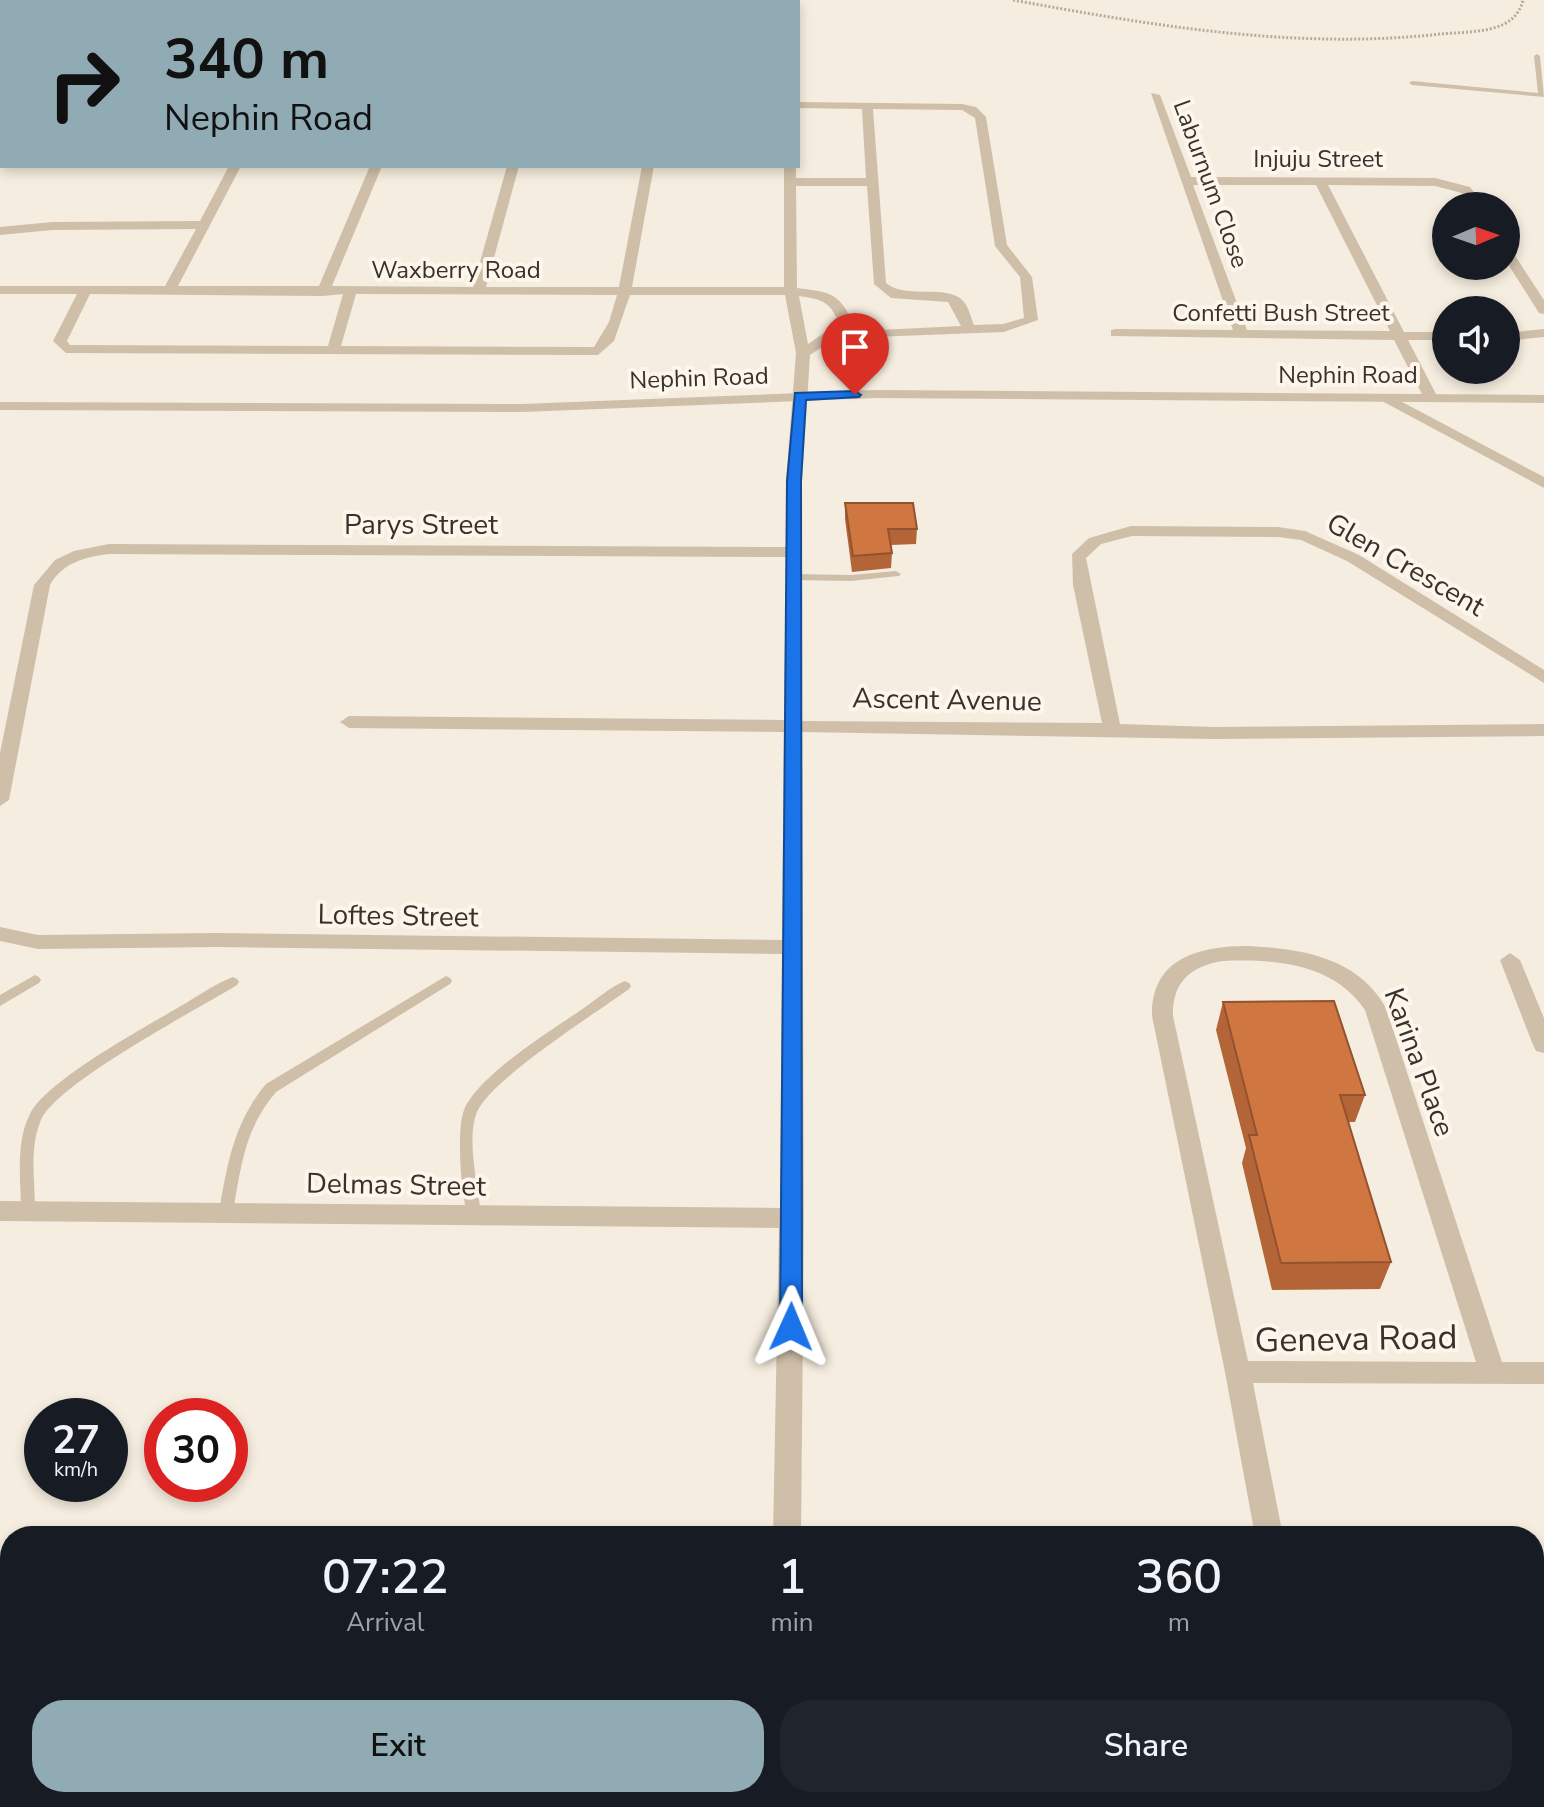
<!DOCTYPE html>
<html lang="en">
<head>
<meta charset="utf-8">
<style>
	:root { --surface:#171b24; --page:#20242c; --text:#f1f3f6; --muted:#9ea1a6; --accent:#90abb3 }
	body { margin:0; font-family:"Nunito Sans",sans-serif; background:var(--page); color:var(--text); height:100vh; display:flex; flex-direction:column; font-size:30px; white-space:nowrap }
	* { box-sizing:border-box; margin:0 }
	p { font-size:26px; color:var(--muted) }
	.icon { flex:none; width:44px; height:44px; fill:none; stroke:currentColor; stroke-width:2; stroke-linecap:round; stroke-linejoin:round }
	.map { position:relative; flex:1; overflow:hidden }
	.drawer { position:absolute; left:0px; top:1526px; width:1544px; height:282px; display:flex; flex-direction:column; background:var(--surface); border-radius:32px 32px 0 0; box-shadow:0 4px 12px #0003 }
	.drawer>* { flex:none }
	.hud { position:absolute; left:0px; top:0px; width:800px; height:168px; box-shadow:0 4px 12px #0003; background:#90abb3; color:#111; overflow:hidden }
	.needle { width:52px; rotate:88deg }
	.buttons { position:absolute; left:1432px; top:192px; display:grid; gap:16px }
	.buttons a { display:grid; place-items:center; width:88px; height:88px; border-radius:50%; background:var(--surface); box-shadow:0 4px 12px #0003; font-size:40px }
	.speed { position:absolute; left:24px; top:1398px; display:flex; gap:16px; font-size:40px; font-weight:700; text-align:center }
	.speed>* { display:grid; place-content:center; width:104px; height:104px; border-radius:50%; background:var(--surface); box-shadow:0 4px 12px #0003; line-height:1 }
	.speed small { font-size:20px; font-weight:400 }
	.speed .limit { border:12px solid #d22; background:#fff; color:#111 }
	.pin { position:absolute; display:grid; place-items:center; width:68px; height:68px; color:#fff; margin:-82px -34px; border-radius:50% 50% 50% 0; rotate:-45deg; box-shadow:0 0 8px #0007 }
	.pin .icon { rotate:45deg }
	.me { position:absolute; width:88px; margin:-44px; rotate:1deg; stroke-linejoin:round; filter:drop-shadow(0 0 6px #0008) }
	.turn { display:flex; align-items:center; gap:28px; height:168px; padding:0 32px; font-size:36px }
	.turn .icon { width:104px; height:104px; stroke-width:2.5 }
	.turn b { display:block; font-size:56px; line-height:68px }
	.eta { display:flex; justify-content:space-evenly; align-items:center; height:136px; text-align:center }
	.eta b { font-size:48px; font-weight:600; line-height:56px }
	.primary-button { display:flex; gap:16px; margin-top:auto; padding:16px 32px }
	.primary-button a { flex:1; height:92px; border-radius:32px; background:var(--accent); color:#111; font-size:32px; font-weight:600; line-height:92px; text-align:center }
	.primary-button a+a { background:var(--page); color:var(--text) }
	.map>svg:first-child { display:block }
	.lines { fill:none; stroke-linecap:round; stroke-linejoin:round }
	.path { stroke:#bba993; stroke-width:3; stroke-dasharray:2 2; stroke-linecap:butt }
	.service { fill:#cfbfa9; fill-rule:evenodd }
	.minor { fill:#cfbfa9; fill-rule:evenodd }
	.tertiary { fill:#cfbfa9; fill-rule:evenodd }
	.wall { fill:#b36538 }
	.building { fill:#d07641; stroke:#92532e; stroke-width:2 }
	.route { fill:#1a73e8; stroke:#114b97; stroke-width:2 }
	.labels { text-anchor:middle; stroke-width:8; stroke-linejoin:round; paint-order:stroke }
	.far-street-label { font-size:24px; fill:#3b3129; stroke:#fcf6ec }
	.street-label { font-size:28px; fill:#3b3129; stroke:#fcf6ec }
	.near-street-label { font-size:34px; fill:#3b3129; stroke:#fcf6ec }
</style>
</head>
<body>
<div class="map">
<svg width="1544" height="1807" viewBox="0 0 1544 1807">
	<rect width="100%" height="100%" fill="#f5eddf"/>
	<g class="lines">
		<path class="path" d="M 1013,0 C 1155,26 1296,50 1441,34 C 1470,31 1515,35 1523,0
			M 472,2 L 491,0"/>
		<path class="service" d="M 1537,54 L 1540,56 L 1544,97 L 1412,85 L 1409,83 L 1412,81 L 1538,93 L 1534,56 Z
			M 896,571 L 901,574 L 899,576 L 851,581 L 793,580 L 788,577 L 793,574 L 851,575 Z
			M 35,975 L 39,977 L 41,980 L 39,983 L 0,1006 L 0,995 Z
			M 446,976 L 450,978 L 452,981 L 450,984 L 276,1092 C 245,1128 241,1166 233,1212 L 231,1216 L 226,1218 L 221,1216 L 219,1212 C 227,1165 234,1122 266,1084 Z
			M 233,977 L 237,979 L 239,982 L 237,985 C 198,1009 57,1083 41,1120 C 29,1147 35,1182 35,1211 L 33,1215 L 28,1217 L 23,1215 L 21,1211 C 21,1180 15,1143 30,1114 C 47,1080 144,1028 179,1007 C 197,997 214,984 233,977 Z
			M 625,981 L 629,983 L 631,986 L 629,989 C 596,1013 491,1079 477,1112 C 466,1139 478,1185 481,1215 L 479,1219 L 474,1221 L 469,1219 C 461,1199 456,1130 464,1110 C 478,1075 552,1030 584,1008 C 597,999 610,987 625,981 Z"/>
		<path class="minor" d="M 1151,93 L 1160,95 L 1191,177 L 1435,178 L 1470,187 L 1484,206 L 1472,206 L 1462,193 L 1435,186 L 1328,185 L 1404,332 L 1446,332 L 1446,340 L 1408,340 L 1438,398 L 1436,401 L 1424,398 L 1394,340 L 1111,336 L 1111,330 L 1116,329 L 1233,330 ZM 1193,185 L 1316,185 L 1390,331 L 1247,330 Z
			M 798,102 L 962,104 L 976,107 L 986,117 L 1007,245 L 1032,277 L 1038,320 L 1004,332 L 873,337 L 871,334 L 878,330 L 961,326 L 948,302 L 891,298 L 874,284 L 867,186 L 796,186 L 797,288 C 826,292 838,291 851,319 L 844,332 L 810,355 L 802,481 L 802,721 L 1102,723 L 1073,585 L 1072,554 L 1089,538 L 1131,526 L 1278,527 L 1305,531 L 1359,555 L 1544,670 L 1544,683 L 1347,561 L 1301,540 L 1278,537 L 1132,536 L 1101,544 L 1086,558 L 1120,724 L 1214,727 L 1544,724 L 1544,736 L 1214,739 L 802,732 L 804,1218 L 801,1536 L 773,1536 L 779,1228 L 0,1221 L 0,1201 L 780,1208 L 782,954 L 216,947 L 38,949 L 0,941 L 0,927 L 38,935 L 216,933 L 782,940 L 784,732 L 349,728 L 340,722 L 349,716 L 784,720 L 786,557 L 109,554 C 85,557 62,563 50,585 L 9,800 L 0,806 L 0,753 L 34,585 L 55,560 L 74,551 L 109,544 L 786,547 L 786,481 L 796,353 L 785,295 L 630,295 L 614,341 L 598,355 L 66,353 L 53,341 L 77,294 L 0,294 L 0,286 L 165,286 L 196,229 L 52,230 L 0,235 L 0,227 L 52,222 L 200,221 L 229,166 L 241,166 L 178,286 L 319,286 L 370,166 L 382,166 L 332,286 L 473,287 L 507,166 L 519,166 L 486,287 L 619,287 L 642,166 L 654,166 L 632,287 L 784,287 L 784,166 L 796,166 L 796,178 L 866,178 L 862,109 L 798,108 ZM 873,109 L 962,110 L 975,118 L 995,246 L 1020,277 L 1024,318 L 1003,324 L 974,325 C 971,318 969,308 964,302 C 950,283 906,300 886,283 ZM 90,294 L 323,296 L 343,294 L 328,346 L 70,345 L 67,341 ZM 356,294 L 617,295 L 609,322 L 594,347 L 341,346 ZM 799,296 C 818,299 829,300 837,319 L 833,327 L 808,344 Z
			M 0,108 L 2,108 L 2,114 L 0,114 Z
			M 1506,247 L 1510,248 L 1544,300 L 1544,314 L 1539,313 L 1506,261 Z
			M 1544,329 L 1544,337 L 1506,341 L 1506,333 Z
			M 1387,394 L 1544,477 L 1544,488 L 1382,401 L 1382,395 Z
			M 1248,946 C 1302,949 1357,957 1386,1008 L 1502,1362 L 1544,1362 L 1544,1384 L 1253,1383 L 1283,1536 L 1255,1536 L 1225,1372 L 1152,1016 C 1151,958 1199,946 1248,946 ZM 1223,961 C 1275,959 1333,963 1365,1010 L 1476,1362 L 1248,1361 L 1173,1016 C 1172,983 1190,966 1223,961 Z
			M 1510,953 L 1520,960 L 1544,1018 L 1544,1053 L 1536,1051 L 1533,1045 L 1500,960 Z
			M 770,1798 L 800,1798 L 799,1807 L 769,1807 Z
			M 1304,1798 L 1334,1798 L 1336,1807 L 1306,1807 Z"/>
		<path class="tertiary" d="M 876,390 L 1544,395 L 1544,403 L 876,398 L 522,412 L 0,410 L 0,402 L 522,404 Z"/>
	</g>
	<path class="wall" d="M 845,503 L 917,529 L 916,544 L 891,545 L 892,553 L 891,568 L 852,572 L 845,519 Z
		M 1223,1002 L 1365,1095 L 1355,1122 L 1348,1122 L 1391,1262 L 1380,1289 L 1272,1290 L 1242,1163 L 1246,1148 L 1216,1030 Z"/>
	<path class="building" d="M 845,503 L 913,503 L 917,529 L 888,529 L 892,553 L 853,556 Z
		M 1334,1001 L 1365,1095 L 1340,1095 L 1391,1262 L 1281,1263 L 1249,1135 L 1257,1135 L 1223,1002 Z"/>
	<path class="route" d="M 855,391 L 861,395 L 859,397 L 806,400 L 801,481 L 802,1327 L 799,1334 L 791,1337 L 783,1334 L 780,1327 L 787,481 L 795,393 Z"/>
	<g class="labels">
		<g class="far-street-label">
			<text x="1318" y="167">Injuju Street</text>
			<text transform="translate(1211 184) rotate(70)" y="8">Laburnum Close</text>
			<text x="456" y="278">Waxberry Road</text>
			<text x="1281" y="321">Confetti Bush Street</text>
			<text x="1348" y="383">Nephin Road</text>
			<text transform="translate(699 378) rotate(-2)" y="8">Nephin Road</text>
		</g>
		<g class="street-label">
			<text x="421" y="534">Parys Street</text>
			<text transform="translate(1406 564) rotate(30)" y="10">Glen Crescent</text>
			<text transform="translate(947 699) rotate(1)" y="10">Ascent Avenue</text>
			<text transform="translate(398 915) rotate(1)" y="10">Loftes Street</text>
			<text transform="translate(1420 1062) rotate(70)" y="10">Karina Place</text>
			<text transform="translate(396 1184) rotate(1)" y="10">Delmas Street</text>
		</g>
		<g class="near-street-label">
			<text transform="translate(1356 1338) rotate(-1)" y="12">Geneva Road</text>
		</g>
	</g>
</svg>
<div class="buttons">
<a><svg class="needle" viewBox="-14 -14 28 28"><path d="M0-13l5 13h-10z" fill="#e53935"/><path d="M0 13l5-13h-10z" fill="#9ea1a6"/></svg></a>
<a><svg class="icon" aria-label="sound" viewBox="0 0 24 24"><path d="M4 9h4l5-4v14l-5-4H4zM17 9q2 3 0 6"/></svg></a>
</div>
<div class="speed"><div>27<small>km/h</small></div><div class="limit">30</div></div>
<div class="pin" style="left:855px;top:395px;background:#d93025"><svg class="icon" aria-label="arrive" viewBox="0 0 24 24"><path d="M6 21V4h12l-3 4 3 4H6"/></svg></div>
<svg class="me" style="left:791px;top:1327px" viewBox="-20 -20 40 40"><path d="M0-17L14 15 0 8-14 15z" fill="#1a73e8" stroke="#fff" stroke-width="4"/></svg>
<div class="hud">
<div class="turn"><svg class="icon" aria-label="right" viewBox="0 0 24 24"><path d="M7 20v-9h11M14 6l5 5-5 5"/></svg><div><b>340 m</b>Nephin Road</div></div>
</div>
<section class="drawer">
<div class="eta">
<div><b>07:22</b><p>Arrival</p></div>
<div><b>1</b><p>min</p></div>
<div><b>360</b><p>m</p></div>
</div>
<div class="primary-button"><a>Exit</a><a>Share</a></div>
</section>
</div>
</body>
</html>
